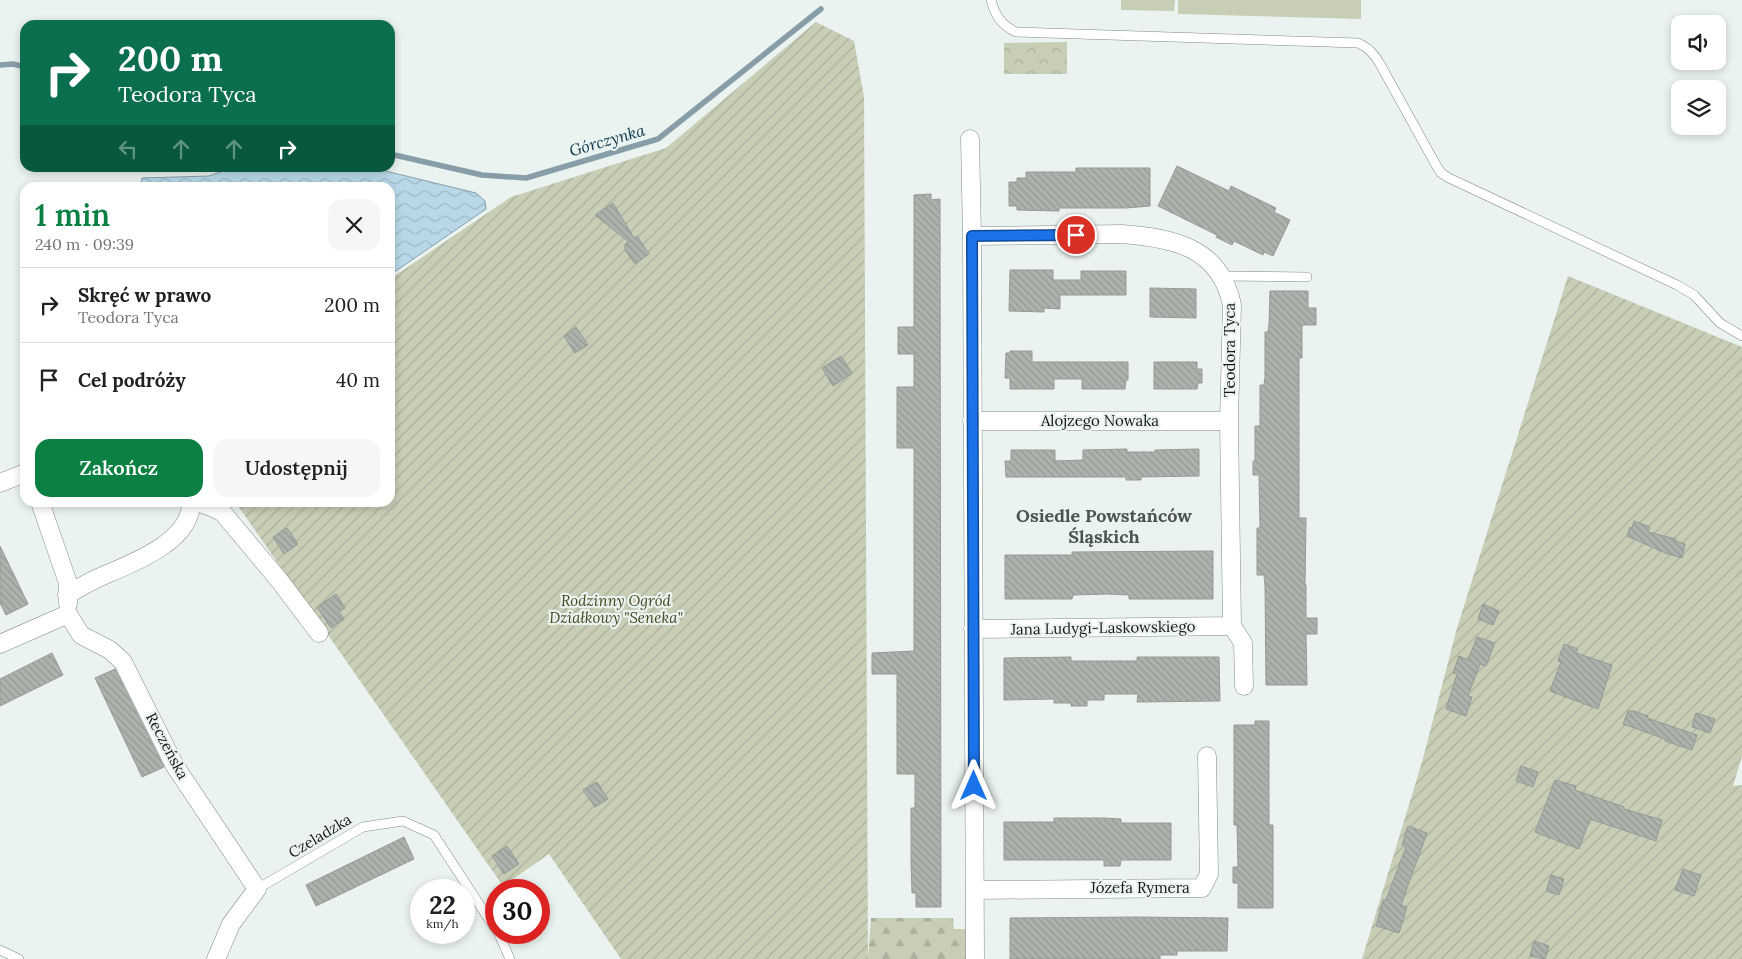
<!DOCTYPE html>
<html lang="pl">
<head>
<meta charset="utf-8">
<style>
	:root { --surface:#fff; --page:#f6f6f6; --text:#202124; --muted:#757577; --line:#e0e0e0; --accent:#0b8043 }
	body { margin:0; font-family:Lora,serif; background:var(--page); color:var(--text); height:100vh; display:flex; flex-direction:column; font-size:19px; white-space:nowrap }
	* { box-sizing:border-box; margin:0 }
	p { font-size:16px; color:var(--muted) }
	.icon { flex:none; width:28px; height:28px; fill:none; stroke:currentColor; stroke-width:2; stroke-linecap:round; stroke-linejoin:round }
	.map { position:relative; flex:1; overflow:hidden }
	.sheet { position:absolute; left:20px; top:182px; width:375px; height:325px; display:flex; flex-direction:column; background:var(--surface); border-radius:15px; box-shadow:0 2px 8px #0003 }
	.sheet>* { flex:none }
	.top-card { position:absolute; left:20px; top:20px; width:375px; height:152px; border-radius:15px; box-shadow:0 2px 8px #0003; background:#0b6e4f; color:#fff; overflow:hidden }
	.controls { position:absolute; left:1671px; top:15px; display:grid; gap:10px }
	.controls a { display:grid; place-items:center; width:55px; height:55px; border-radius:10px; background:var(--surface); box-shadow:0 2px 8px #0003; font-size:25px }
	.speed { position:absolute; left:410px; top:879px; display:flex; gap:10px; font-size:25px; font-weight:700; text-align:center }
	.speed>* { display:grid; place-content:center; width:65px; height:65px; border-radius:50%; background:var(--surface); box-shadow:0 2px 8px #0003; line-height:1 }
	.speed small { font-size:12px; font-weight:400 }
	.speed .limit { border:8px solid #d22; background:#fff; color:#111 }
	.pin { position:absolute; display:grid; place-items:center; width:42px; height:42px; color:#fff; margin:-21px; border:2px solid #fff; border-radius:50%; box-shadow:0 1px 5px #0007 }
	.me { position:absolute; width:55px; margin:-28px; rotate:0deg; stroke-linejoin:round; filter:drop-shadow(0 0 4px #0008) }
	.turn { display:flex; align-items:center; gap:18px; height:105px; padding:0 15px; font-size:22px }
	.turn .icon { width:65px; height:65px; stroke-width:2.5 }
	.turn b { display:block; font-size:35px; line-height:42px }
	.lanes { display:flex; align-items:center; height:48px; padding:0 15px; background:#0003; justify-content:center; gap:25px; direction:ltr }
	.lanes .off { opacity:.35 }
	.round { display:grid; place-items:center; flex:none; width:52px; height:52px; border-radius:15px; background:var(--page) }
	.overview { display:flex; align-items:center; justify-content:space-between; height:85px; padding:0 15px }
	h1 { font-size:30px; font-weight:600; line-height:38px; color:var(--accent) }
	.action { display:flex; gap:10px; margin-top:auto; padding:10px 15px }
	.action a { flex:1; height:58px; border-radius:15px; background:var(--accent); color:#fff; font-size:20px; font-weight:600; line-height:58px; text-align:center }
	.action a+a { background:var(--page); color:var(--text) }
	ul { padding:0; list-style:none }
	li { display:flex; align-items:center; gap:15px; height:75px; padding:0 15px; border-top:1px solid var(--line) }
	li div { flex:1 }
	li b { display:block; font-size:19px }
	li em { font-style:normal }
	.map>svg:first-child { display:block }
	.forest { fill:url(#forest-firs) }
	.park { fill:url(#park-crowns) }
	.garden { fill:url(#garden-furrows) }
	.pitch { fill:#c8cdb6 }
	.water { fill:url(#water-waves); stroke:#879ea9 }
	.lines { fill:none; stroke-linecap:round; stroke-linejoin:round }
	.stream { stroke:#879ea9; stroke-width:5.5 }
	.building { fill:url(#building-back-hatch); stroke:#959b95 }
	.lane-casing { stroke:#828a88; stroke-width:10 }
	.street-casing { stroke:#828a88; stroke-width:19 }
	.lane { stroke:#fff; stroke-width:9 }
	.street { stroke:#fff; stroke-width:18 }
	.route-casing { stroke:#114b97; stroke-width:12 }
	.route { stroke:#1a73e8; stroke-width:9 }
	.labels { text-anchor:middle; stroke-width:4.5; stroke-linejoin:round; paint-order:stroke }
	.street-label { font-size:15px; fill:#151817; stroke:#eaf3f0 }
	.park-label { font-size:15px; font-style:italic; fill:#424a1a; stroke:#eaf3f0 }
	.water-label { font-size:16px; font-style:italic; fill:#083648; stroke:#eaf3f0 }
	.quarter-label { font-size:18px; font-weight:bold; fill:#4b5350; stroke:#eaf3f0 }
</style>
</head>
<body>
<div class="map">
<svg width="1742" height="959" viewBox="0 0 1742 959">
	<defs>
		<pattern id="forest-firs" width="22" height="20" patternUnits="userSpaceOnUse" patternTransform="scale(1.25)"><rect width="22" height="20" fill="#c8cdb6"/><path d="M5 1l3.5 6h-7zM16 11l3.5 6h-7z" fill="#abaf9c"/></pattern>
		<pattern id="park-crowns" width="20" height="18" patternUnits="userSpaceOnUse" patternTransform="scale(1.25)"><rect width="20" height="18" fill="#c8cdb6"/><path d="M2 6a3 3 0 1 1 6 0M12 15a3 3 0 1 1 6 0" fill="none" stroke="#abaf9c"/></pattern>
		<pattern id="garden-furrows" width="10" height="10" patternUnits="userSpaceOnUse" patternTransform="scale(1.25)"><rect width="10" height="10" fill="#c8cdb6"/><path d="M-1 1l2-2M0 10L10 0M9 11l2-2" fill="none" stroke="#abaf9c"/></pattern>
		<pattern id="water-waves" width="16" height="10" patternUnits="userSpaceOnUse" patternTransform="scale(1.25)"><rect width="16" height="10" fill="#b8d8e8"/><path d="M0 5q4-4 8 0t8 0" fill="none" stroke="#9db9c6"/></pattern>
		<pattern id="building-back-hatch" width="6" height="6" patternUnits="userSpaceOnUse" patternTransform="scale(1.25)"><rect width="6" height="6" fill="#acb3ad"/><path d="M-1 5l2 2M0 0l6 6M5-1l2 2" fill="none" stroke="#939994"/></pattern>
	</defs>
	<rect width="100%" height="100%" fill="#eaf3f0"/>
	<path class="forest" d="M 871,918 L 953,918 L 954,929 L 966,929 L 967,959 L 868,959 Z"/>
	<path class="park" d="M 1067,42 L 1067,74 L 1004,74 L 1004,43 Z"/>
	<path class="garden" d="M 816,22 L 854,41 L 864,97 L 868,959 L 621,959 L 549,854 L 503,886 L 236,503 L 390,502 L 390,279 L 511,197 L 666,148 Z
		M 1568,276 L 1742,347 L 1742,756 L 1733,786 L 1742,785 L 1742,959 L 1362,959 L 1422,762 L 1457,628 Z"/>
	<path class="pitch" d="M 1121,0 L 1175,0 L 1174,11 L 1121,10 Z
		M 1178,0 L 1361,0 L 1361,19 L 1178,14 Z"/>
	<path class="water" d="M 232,168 L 373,168 L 476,193 L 485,201 L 486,209 L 390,275 L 390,188 L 140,187 L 142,178 L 209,176 Z"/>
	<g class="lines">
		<path class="stream" d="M 0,65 L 13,64 L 25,67
			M 390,154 L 482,175 L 526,178 L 658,139 L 821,9"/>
	</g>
	<path class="building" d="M 1177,166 L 1229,191 L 1231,186 L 1276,208 L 1274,212 L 1290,220 L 1273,256 L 1264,252 L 1263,255 L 1234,241 L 1232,245 L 1216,237 L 1217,235 L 1158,206 Z
		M 1076,168 L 1150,168 L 1150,206 L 1126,208 L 1059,208 L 1059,211 L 1017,210 L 1017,206 L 1009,206 L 1009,182 L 1017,182 L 1017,178 L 1026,178 L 1026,172 L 1076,172 Z
		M 931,194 L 931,200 L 940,199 L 941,907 L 916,907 L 916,893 L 912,893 L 911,861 L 911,808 L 915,808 L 915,774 L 897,774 L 897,674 L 872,674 L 872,653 L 914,651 L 914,448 L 897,448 L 897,387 L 914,387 L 914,354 L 898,354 L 898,327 L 914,327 L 914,195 Z
		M 613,203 L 634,238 L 637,236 L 649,254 L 635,264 L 625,250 L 625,244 L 629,242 L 595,215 Z
		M 1010,270 L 1053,270 L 1053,280 L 1081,280 L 1081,271 L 1126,271 L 1126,295 L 1060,295 L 1060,309 L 1044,308 L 1044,312 L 1009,311 Z
		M 1150,288 L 1196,289 L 1196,318 L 1150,317 Z
		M 1270,291 L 1308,291 L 1308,308 L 1316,308 L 1316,325 L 1302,325 L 1302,358 L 1299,358 L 1299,518 L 1306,518 L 1305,585 L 1306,585 L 1306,618 L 1317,618 L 1317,634 L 1306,634 L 1307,685 L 1266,685 L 1265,585 L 1264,575 L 1257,575 L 1257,528 L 1260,528 L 1259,475 L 1253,475 L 1253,461 L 1255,461 L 1255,426 L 1260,426 L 1260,385 L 1264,385 L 1265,377 L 1265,332 L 1268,332 L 1269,325 Z
		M 576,327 L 588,345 L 575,353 L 564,336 Z
		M 1010,351 L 1032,351 L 1032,362 L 1128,362 L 1128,380 L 1126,380 L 1125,389 L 1082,389 L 1082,379 L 1054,379 L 1054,389 L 1010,389 L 1010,378 L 1005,378 L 1006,353 L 1010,353 Z
		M 841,356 L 852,373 L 833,386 L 822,368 Z
		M 1154,362 L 1197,362 L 1197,369 L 1202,369 L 1202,383 L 1198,383 L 1197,389 L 1154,389 Z
		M 1127,449 L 1127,452 L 1155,452 L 1155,450 L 1199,449 L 1199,476 L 1141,477 L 1141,480 L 1126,480 L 1126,477 L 1006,477 L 1005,461 L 1011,461 L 1011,450 L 1055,450 L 1055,461 L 1083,460 L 1083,450 Z
		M 1634,521 L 1650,527 L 1648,532 L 1676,539 L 1675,541 L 1685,544 L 1682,558 L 1665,553 L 1627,536 L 1630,527 L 1632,528 Z
		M 287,528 L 298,544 L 284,554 L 273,537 Z
		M 0,546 L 28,604 L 6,615 L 0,603 Z
		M 1213,551 L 1213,599 L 1129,599 L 1129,595 L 1108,594 L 1073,595 L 1072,599 L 1005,599 L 1005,555 L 1072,555 L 1072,552 Z
		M 336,594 L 345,608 L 339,612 L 344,619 L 331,628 L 317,607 Z
		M 1483,604 L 1499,611 L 1493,625 L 1478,619 Z
		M 1477,637 L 1495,643 L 1486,666 L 1480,664 L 1468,696 L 1472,697 L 1466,716 L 1446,709 L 1457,674 L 1453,673 L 1459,656 L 1468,660 Z
		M 1564,644 L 1578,649 L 1576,653 L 1612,665 L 1598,709 L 1550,691 L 1561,662 L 1558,661 Z
		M 52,653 L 63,675 L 0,706 L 0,679 Z
		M 1071,657 L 1071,661 L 1137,661 L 1137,657 L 1219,657 L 1220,701 L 1137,702 L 1138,694 L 1104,694 L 1104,700 L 1087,700 L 1087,706 L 1071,706 L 1071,703 L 1054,703 L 1054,699 L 1004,700 L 1004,658 Z
		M 115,669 L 164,767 L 142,777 L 95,678 Z
		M 1628,711 L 1634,711 L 1648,716 L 1647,718 L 1697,735 L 1692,750 L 1665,741 L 1665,739 L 1623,724 Z
		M 1696,713 L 1715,719 L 1710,733 L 1692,727 Z
		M 1255,721 L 1269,721 L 1269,825 L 1273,825 L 1273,908 L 1238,908 L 1238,883 L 1233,883 L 1233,867 L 1238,867 L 1237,825 L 1234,825 L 1234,725 L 1255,725 Z
		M 1521,766 L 1538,772 L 1533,787 L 1516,781 Z
		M 1555,780 L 1576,786 L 1575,790 L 1624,807 L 1624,809 L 1662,820 L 1656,841 L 1590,819 L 1579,849 L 1535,832 Z
		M 597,782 L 608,799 L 595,807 L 583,790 Z
		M 1054,818 L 1104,818 L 1121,819 L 1121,823 L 1171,823 L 1171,860 L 1121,860 L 1120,866 L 1104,866 L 1104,860 L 1004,860 L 1004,822 L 1054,822 Z
		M 1408,826 L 1427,833 L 1401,905 L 1407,907 L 1399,933 L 1376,926 L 1383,900 L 1386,900 L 1406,847 L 1402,845 Z
		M 404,837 L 414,859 L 316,906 L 306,885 Z
		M 507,846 L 519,864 L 504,874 L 492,856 Z
		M 1683,869 L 1701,875 L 1694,896 L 1675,890 Z
		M 1551,875 L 1564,879 L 1559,895 L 1546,891 Z
		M 1136,917 L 1228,918 L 1227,951 L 1177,951 L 1177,955 L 1160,955 L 1160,959 L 1010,959 L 1010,918 Z
		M 1534,941 L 1549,946 L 1545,959 L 1530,956 Z"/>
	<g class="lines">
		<defs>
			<path id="lane" d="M 991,0 C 995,15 1001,25 1016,32 L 1358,43 C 1369,48 1374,54 1380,64 L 1436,165 L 1441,173 L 1449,178 L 1677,285 L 1694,295 L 1720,323 L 1742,336
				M 1221,276 L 1307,277
				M 257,889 L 363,827 L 403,821 L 434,835 L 496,930
				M 498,932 L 510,959
				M 0,950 L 19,959"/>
			<path id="street" d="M 970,139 L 972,236 L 975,959
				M 972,236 L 1122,234 C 1173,238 1220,247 1232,305 L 1229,421 L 1232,626 L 1243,643 L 1244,686
				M 972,421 L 1229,421
				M 0,483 L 25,473
				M 40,502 L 68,583 L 68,604
				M 196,502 L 209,506 L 222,512 L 279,580 L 319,633
				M 67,595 C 77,589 87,583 98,578 C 127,565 192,543 191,502
				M 68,614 L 81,635 L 110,650 L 123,662 L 175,766 L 257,889 L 231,924 L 216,959
				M 973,629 L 1232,626
				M 0,644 L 68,614
				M 975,890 L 1202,888 L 1209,874 L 1207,756"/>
		</defs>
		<use href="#lane" class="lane-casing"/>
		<use href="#street" class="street-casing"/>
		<use href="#lane" class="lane"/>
		<use href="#street" class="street"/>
	</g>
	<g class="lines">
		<defs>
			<path id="route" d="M 974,786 L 972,236 L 1076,235"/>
		</defs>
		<use href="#route" class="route-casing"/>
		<use href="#route" class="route"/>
	</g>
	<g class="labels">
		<g class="street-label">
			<text transform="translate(1230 350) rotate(-90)" y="5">Teodora Tyca</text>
			<text x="1100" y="426">Alojzego Nowaka</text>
			<text transform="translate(1103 628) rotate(-1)" y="5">Jana Ludygi-Laskowskiego</text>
			<text transform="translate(167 746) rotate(62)" y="5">Reczeńska</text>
			<text transform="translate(320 836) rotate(-31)" y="5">Czeladzka</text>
			<text x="1140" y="893">Józefa Rymera</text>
		</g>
		<g class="park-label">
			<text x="616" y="606">Rodzinny Ogród<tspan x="616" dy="17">Działkowy "Seneka"</tspan></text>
		</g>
		<g class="water-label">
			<text transform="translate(607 140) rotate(-16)" y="6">Górczynka</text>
		</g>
		<g class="quarter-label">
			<text x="1104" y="522">Osiedle Powstańców<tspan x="1104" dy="21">Śląskich</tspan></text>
		</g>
	</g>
</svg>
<div class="controls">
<a><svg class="icon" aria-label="sound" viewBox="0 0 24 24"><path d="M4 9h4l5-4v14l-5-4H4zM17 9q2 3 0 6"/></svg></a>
<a><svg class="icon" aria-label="layers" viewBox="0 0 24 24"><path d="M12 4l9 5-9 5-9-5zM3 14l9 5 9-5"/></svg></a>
</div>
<div class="speed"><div>22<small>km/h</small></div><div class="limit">30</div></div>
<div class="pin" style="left:1076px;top:235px;background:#d93025"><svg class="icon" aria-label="arrive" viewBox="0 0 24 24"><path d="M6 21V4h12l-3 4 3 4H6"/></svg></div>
<svg class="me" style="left:974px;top:786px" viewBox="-20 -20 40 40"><path d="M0-17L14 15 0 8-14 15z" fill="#1a73e8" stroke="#fff" stroke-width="4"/></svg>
<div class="top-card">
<div class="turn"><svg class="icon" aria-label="right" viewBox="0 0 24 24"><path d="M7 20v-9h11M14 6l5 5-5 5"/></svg><div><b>200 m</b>Teodora Tyca</div></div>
<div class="lanes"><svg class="icon off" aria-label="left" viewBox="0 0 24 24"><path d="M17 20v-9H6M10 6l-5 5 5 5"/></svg><svg class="icon off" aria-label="ahead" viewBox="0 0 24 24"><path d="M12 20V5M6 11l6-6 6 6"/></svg><svg class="icon off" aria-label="ahead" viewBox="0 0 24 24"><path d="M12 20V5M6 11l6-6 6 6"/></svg><svg class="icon" aria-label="right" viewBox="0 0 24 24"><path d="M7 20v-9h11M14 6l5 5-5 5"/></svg></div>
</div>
<section class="sheet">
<div class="overview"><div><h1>1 min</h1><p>240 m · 09:39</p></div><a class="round"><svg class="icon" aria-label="close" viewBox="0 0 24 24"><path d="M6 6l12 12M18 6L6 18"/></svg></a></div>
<ul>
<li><svg class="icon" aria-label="right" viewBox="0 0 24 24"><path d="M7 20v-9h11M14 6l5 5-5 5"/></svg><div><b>Skręć w prawo</b><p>Teodora Tyca</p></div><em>200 m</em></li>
<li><svg class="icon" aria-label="arrive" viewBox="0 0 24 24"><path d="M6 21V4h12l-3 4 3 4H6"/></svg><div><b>Cel podróży</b></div><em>40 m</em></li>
</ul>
<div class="action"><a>Zakończ</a><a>Udostępnij</a></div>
</section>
</div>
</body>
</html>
